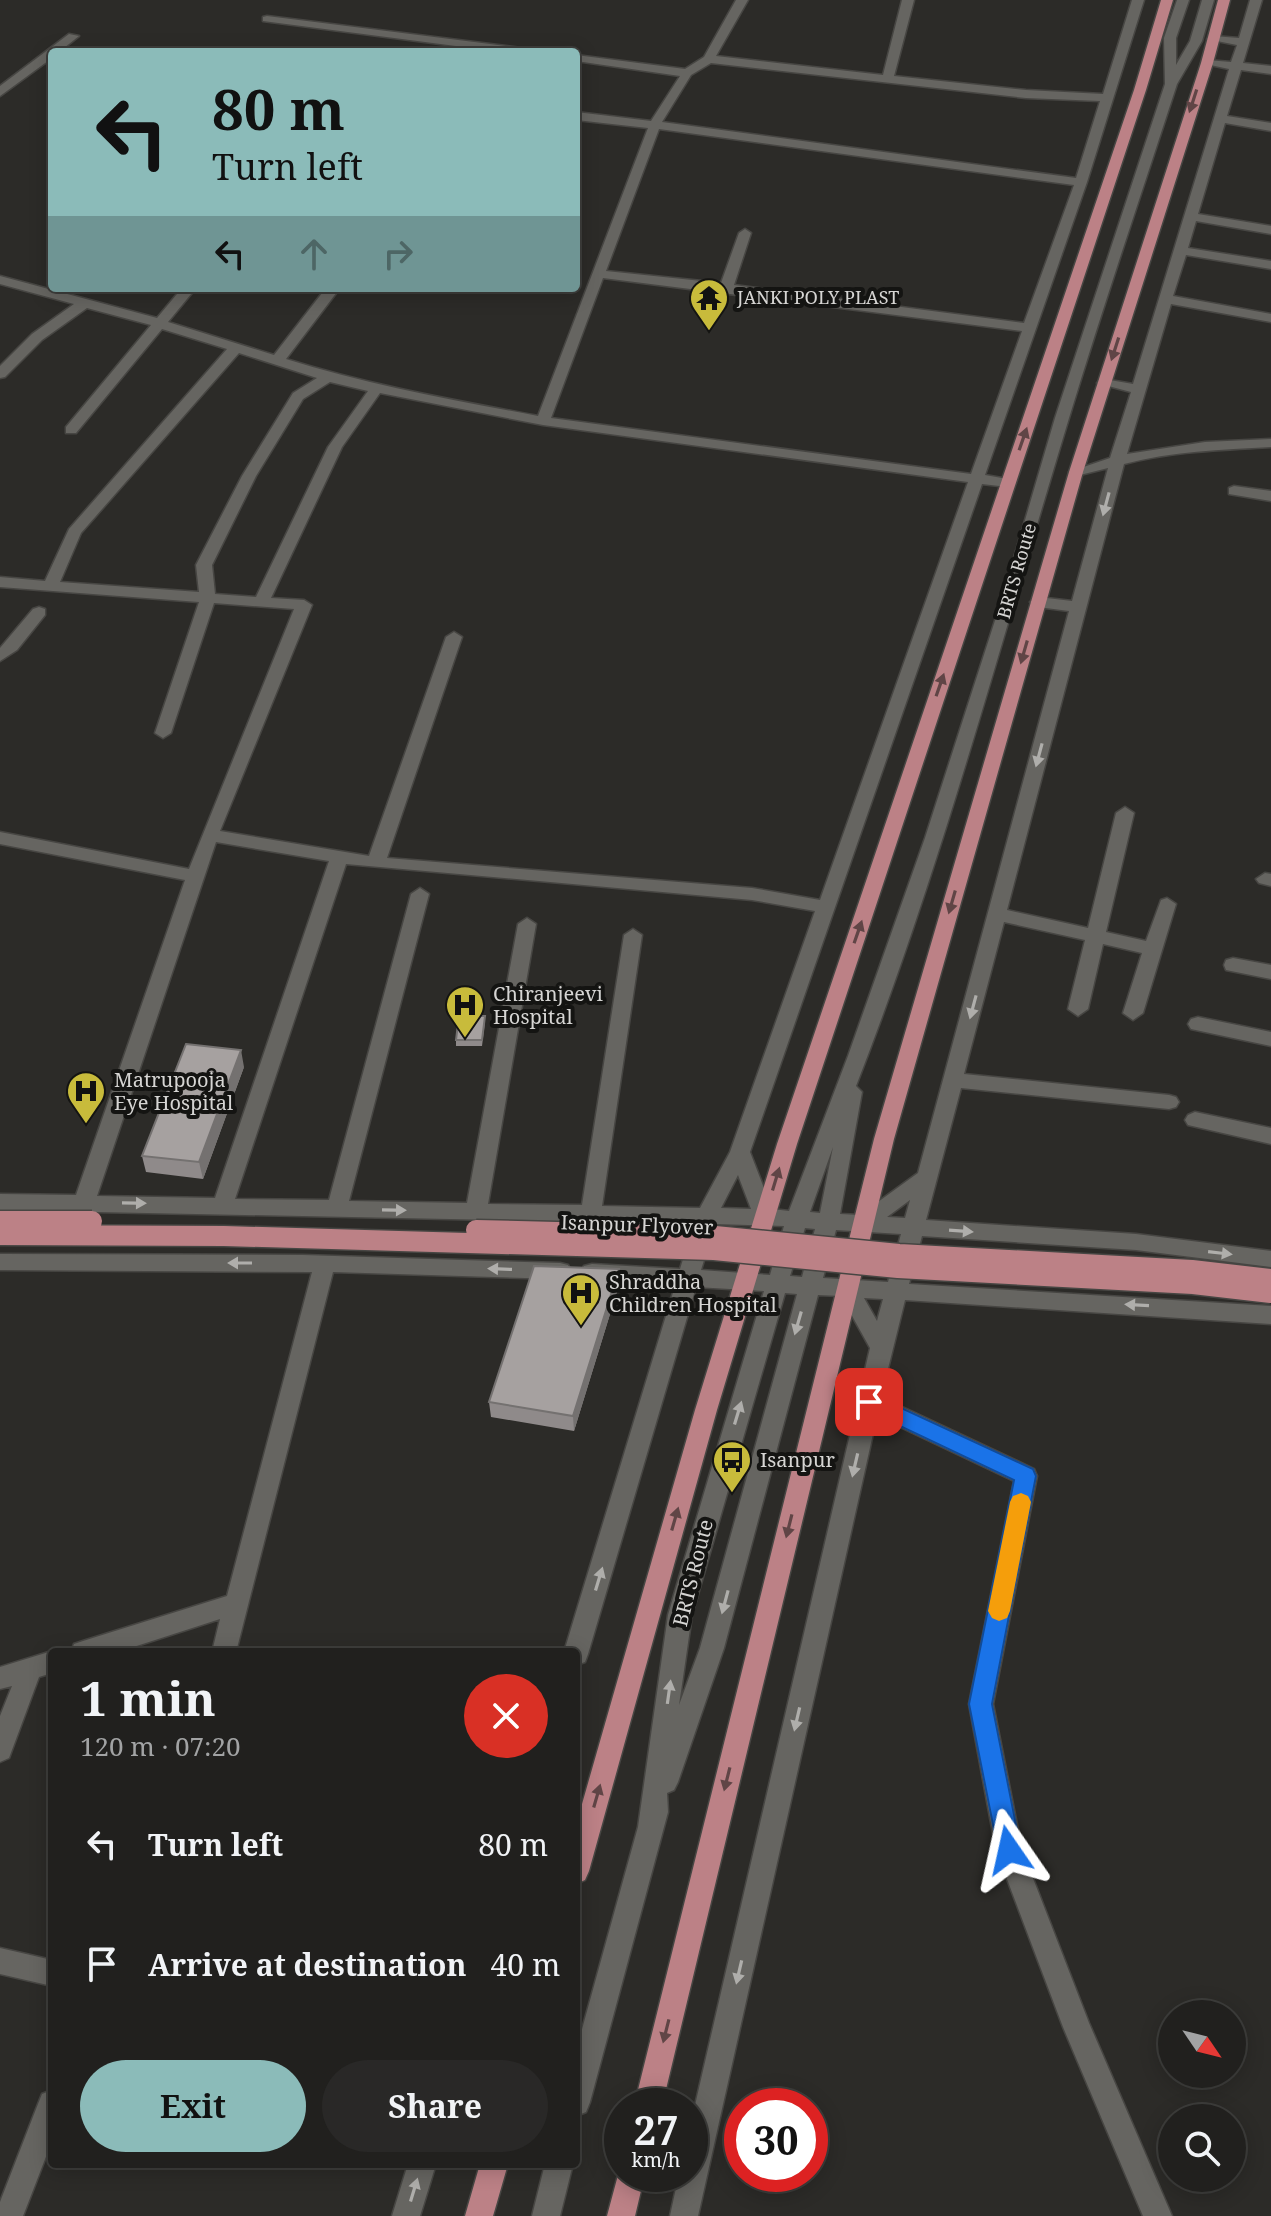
<!DOCTYPE html>
<html lang="en">
<head>
<meta charset="utf-8">
<style>
	:root { --surface:#21201e; --page:#292827; --text:#f1f3f6; --muted:#a2a3a4; --line:#3e3e3c; --accent:#8bbbb9 }
	body { margin:0; font-family:"Noto Serif",serif; background:var(--page); color:var(--text); height:100vh; display:flex; flex-direction:column; font-size:30px; white-space:nowrap }
	* { box-sizing:border-box; margin:0 }
	p { font-size:26px; color:var(--muted) }
	.icon { flex:none; width:44px; height:44px; fill:none; stroke:currentColor; stroke-width:2; stroke-linecap:round; stroke-linejoin:round }
	.map { position:relative; flex:1; overflow:hidden }
	.sheet { position:absolute; left:48px; top:1648px; width:532px; height:520px; display:flex; flex-direction:column; background:var(--surface); border-radius:8px; box-shadow:0 4px 20px #0003,0 0 0 2px var(--line) }
	.sheet>* { flex:none }
	.top-card { position:absolute; left:48px; top:48px; width:532px; height:244px; border-radius:8px; box-shadow:0 4px 20px #0003,0 0 0 2px var(--line); background:#8bbbb9; color:#111; overflow:hidden }
	.needle { width:52px; rotate:125deg }
	.tools { position:absolute; left:1158px; top:2000px; display:grid; gap:16px }
	.tools a { display:grid; place-items:center; width:88px; height:88px; border-radius:50%; background:var(--surface); box-shadow:0 4px 20px #0003,0 0 0 2px var(--line); font-size:40px }
	.speed { position:absolute; left:604px; top:2088px; display:flex; gap:16px; font-size:40px; font-weight:700; text-align:center }
	.speed>* { display:grid; place-content:center; width:104px; height:104px; border-radius:50%; background:var(--surface); box-shadow:0 4px 20px #0003,0 0 0 2px var(--line); line-height:1 }
	.speed small { font-size:20px; font-weight:400 }
	.speed .limit { border:12px solid #d22; background:#fff; color:#111 }
	.pin { position:absolute; display:grid; place-items:center; width:68px; height:68px; color:#fff; margin:-34px; border-radius:16px; box-shadow:0 4px 12px #0006 }
	.me { position:absolute; width:88px; margin:-44px; rotate:349deg; stroke-linejoin:round; filter:drop-shadow(0 0 6px #0008) }
	.turn { display:flex; align-items:center; gap:28px; height:168px; padding:0 32px; font-size:36px }
	.turn .icon { width:104px; height:104px; stroke-width:2.5 }
	.turn b { display:block; font-size:56px; line-height:68px }
	.lanes { display:flex; align-items:center; height:76px; padding:0 32px; background:#0003; justify-content:center; gap:40px; direction:ltr }
	.lanes .off { opacity:.35 }
	.round { display:grid; place-items:center; flex:none; width:84px; height:84px; border-radius:42px; background:var(--page) }
	.head { display:flex; align-items:center; justify-content:space-between; height:136px; padding:0 32px }
	h1 { font-size:48px; font-weight:700; line-height:60px }
	.action { display:flex; gap:16px; margin-top:auto; padding:16px 32px }
	.action a { flex:1; height:92px; border-radius:48px; background:var(--accent); color:#111; font-size:32px; font-weight:700; line-height:92px; text-align:center }
	.action a+a { background:var(--page); color:var(--text) }
	ul { padding:0; list-style:none }
	li { display:flex; align-items:center; gap:24px; height:120px; padding:0 32px }
	li div { flex:1 }
	li b { display:block; font-size:30px }
	li em { font-style:normal }
	.map>svg:first-child { display:block }
	.lines { fill:none; stroke-linecap:round; stroke-linejoin:round }
	.minor-casing { stroke:#474643; stroke-width:3 }
	.major-casing { stroke:#474643; stroke-width:3 }
	.minor { fill:#666561; fill-rule:evenodd }
	.major { fill:#bc8186; fill-rule:evenodd }
	.major-bridge-casing { stroke:#474643; stroke-width:23; stroke-linecap:butt }
	.major-bridge { stroke:#bc8186; stroke-width:20 }
	.wall { fill:#8f8a8a }
	.shaded-wall { fill:#747170 }
	.building { fill:#a6a1a0; stroke:#747170; stroke-width:2 }
	.oneway { fill:#604546 }
	.oneway2 { fill:#afaeab }
	.route { fill:#1a73e8; stroke:#114b97; stroke-width:2 }
	.slow { fill:#f59e0b }
	.labels { text-anchor:middle; stroke-width:8; stroke-linejoin:round; paint-order:stroke }
	.far-poi-label { font-size:18px; fill:#d6d5d3; stroke:#141412; text-anchor:start }
	.far-street-label { font-size:18px; fill:#d6d5d3; stroke:#141412 }
	.poi-label { font-size:20px; fill:#d6d5d3; stroke:#141412; text-anchor:start }
	.street-label { font-size:20px; fill:#d6d5d3; stroke:#141412 }
</style>
</head>
<body>
<div class="map">
<svg width="1271" height="2216" viewBox="0 0 1271 2216">
	<rect width="100%" height="100%" fill="#2c2b28"/>
	<g class="lines">
		<defs>
			<path id="minor" d="M 736,0 L 748,0 L 716,56 L 883,75 L 902,0 L 914,0 L 894,76 L 1026,90 L 1103,94 L 1132,0 L 1144,0 L 1087,182 L 985,475 L 1013,480 L 1015,483 L 1008,487 L 982,484 L 750,1152 L 772,1209 L 789,1211 L 848,1056 L 925,838 L 1001,602 L 1055,418 L 1165,84 L 1164,38 L 1177,0 L 1189,0 L 1176,38 L 1176,65 L 1190,41 L 1202,0 L 1214,0 L 1202,41 L 1177,84 C 1141,195 1103,306 1069,418 C 1001,641 941,868 856,1086 L 862,1092 L 840,1214 L 860,1215 L 918,1173 L 1069,611 L 1038,607 L 1030,602 L 1038,597 L 1072,601 L 1108,468 L 1076,476 L 1069,472 L 1110,458 L 1131,392 L 1097,383 L 1104,379 L 1133,384 L 1229,69 L 1201,63 L 1207,60 L 1231,62 L 1237,45 L 1207,39 L 1213,36 L 1239,38 L 1250,0 L 1262,0 L 1243,63 L 1271,66 L 1271,74 L 1241,70 L 1227,116 L 1271,123 L 1271,131 L 1225,123 L 1198,214 L 1271,226 L 1271,234 L 1196,221 L 1188,248 L 1271,261 L 1271,269 L 1186,255 L 1173,296 L 1271,314 L 1271,322 L 1171,304 L 1127,454 L 1205,442 L 1271,439 L 1271,447 C 1221,450 1172,451 1124,464 L 1007,910 L 1088,928 L 1116,813 L 1125,807 L 1134,813 L 1106,932 L 1146,941 L 1161,900 L 1167,898 L 1176,904 L 1143,1013 L 1133,1020 L 1123,1013 L 1142,953 L 1103,944 L 1088,1009 L 1078,1016 L 1068,1009 L 1085,940 L 1004,922 L 964,1074 L 1169,1095 L 1176,1097 L 1179,1102 L 1176,1107 L 1169,1109 L 961,1088 L 926,1220 L 1136,1234 L 1271,1251 L 1271,1267 L 1136,1250 L 922,1236 L 909,1284 L 1271,1306 L 1271,1324 L 905,1300 L 881,1397 L 1034,1469 L 1037,1476 L 993,1704 L 1022,1850 L 1089,2023 L 1172,2216 L 1143,2216 L 1063,2027 L 996,1850 L 969,1704 L 1014,1481 L 877,1416 L 698,2216 L 670,2216 L 679,2174 L 690,2174 L 690,2127 L 870,1348 L 841,1296 L 818,1295 L 724,1648 L 678,1782 L 674,1790 L 667,1793 L 668,1812 L 590,2102 L 586,2112 L 576,2116 L 576,2051 L 638,1827 L 668,1615 L 764,1291 L 696,1287 L 588,1654 L 585,1662 L 576,1665 L 576,1652 L 564,1652 L 675,1286 L 592,1280 L 584,1278 L 581,1272 L 584,1266 L 592,1264 L 680,1269 L 694,1224 L 0,1210 L 0,1194 L 76,1195 L 185,880 L 0,844 L 0,832 L 189,869 L 294,609 L 214,603 L 171,733 L 163,738 L 155,733 L 199,602 L 0,587 L 0,577 L 45,581 L 69,529 L 227,349 L 162,329 L 76,433 L 66,433 L 66,427 L 151,325 L 87,308 L 42,340 L 5,377 L 0,378 L 0,366 L 32,334 L 74,304 L 0,284 L 0,276 L 157,318 L 182,288 L 196,288 L 168,322 L 274,355 L 326,288 L 340,288 L 286,359 C 368,385 453,400 538,416 L 648,128 L 576,120 L 576,112 L 651,121 L 680,76 L 576,61 L 576,55 L 685,69 L 704,57 ZM 711,63 L 1026,98 L 1100,101 L 1076,178 L 662,122 L 691,75 ZM 659,129 L 1074,185 L 1024,323 L 734,285 L 751,233 L 745,229 L 739,233 L 721,283 L 606,271 ZM 603,278 L 1022,331 L 971,474 L 551,418 ZM 239,353 L 317,378 L 293,393 L 242,476 L 196,565 L 199,592 L 60,582 L 81,533 ZM 330,382 L 368,391 L 328,447 L 256,597 L 215,594 L 212,565 L 256,476 L 303,399 ZM 380,393 L 543,425 L 968,482 L 820,900 L 752,888 L 387,858 L 462,637 L 454,632 L 446,637 L 369,856 L 220,831 L 312,605 L 304,600 L 271,598 L 342,447 ZM 216,842 L 329,861 L 215,1198 L 97,1196 ZM 346,864 L 752,900 L 815,911 L 730,1152 L 700,1208 L 602,1206 L 642,935 L 633,929 L 624,935 L 582,1205 L 488,1204 L 536,924 L 527,918 L 518,924 L 467,1203 L 349,1201 L 429,894 L 420,888 L 411,894 L 329,1200 L 235,1199 ZM 833,1147 L 820,1213 L 810,1212 ZM 738,1175 L 751,1209 L 721,1208 ZM 910,1200 L 905,1218 L 887,1217 ZM 715,1224 L 784,1226 L 770,1275 L 701,1270 ZM 805,1228 L 815,1229 L 802,1277 L 790,1276 ZM 836,1230 L 901,1234 L 888,1282 L 823,1278 ZM 785,1293 L 797,1294 L 700,1648 L 679,1705 L 692,1615 ZM 864,1298 L 883,1299 L 877,1321 Z
				M 267,16 L 529,49 L 535,52 L 502,52 L 263,21 L 263,17 Z
				M 69,34 L 79,36 L 59,52 L 52,52 L 52,58 L 0,96 L 0,86 Z
				M 1234,486 L 1271,491 L 1271,501 L 1229,494 L 1229,488 Z
				M 39,607 L 45,609 L 45,615 L 17,650 L 0,661 L 0,648 L 33,609 Z
				M 1265,873 L 1271,874 L 1271,886 L 1259,883 L 1256,879 Z
				M 1233,958 L 1271,965 L 1271,979 L 1226,970 L 1224,965 L 1226,960 Z
				M 1198,1017 L 1271,1032 L 1271,1046 L 1191,1029 L 1188,1024 L 1191,1019 Z
				M 1195,1112 L 1271,1128 L 1271,1144 L 1188,1125 L 1185,1120 L 1188,1115 Z
				M 0,1254 L 303,1255 L 560,1263 L 568,1265 L 571,1271 L 568,1277 L 560,1279 L 333,1272 L 236,1652 L 212,1652 L 220,1619 L 118,1652 L 71,1652 L 74,1644 L 83,1641 L 227,1596 L 312,1272 L 0,1270 Z
				M 52,1651 L 55,1652 L 52,1652 L 52,1673 L 39,1677 L 9,1758 L 0,1762 L 0,1716 L 12,1686 L 0,1689 L 0,1667 Z
				M 0,1948 L 52,1960 L 52,1986 L 0,1974 Z
				M 52,2090 L 52,2141 L 23,2216 L 0,2216 L 0,2202 L 38,2104 L 42,2094 Z
				M 408,2164 L 436,2164 L 420,2216 L 392,2216 Z
				M 545,2164 L 573,2164 L 560,2216 L 532,2216 Z"/>
			<path id="major" d="M 1161,0 L 1173,0 L 1146,90 L 797,1144 L 717,1410 L 589,1871 L 585,1880 L 576,1884 L 576,1825 L 695,1410 L 777,1144 L 1134,90 Z
				M 1218,0 L 1230,0 L 1213,63 L 1083,472 L 894,1139 L 662,2106 L 634,2106 L 874,1139 L 1069,472 L 1201,63 Z
				M 480,2164 L 508,2164 L 493,2216 L 465,2216 Z
				M 621,2164 L 622,2174 L 645,2174 L 635,2216 L 607,2216 Z"/>
		</defs>
		<use href="#minor" class="minor-casing"/>
		<use href="#major" class="major-casing"/>
		<use href="#minor" class="minor"/>
		<use href="#major" class="major"/>
		<defs>
			<path id="major-bridge" d="M 0,1221 L 92,1221
				M 476,1230 L 715,1236 L 899,1254 L 1192,1270 L 1271,1279
				M 0,1235 L 224,1236 L 714,1250 L 898,1268 L 1193,1284 L 1271,1293"/>
		</defs>
		<use href="#major-bridge" class="major-bridge-casing"/>
		<use href="#major-bridge" class="major-bridge"/>
	</g>
	<path class="wall" d="M 485,1022 L 482,1046 L 456,1046 L 456,1040 Z
		M 244,1067 L 203,1179 L 146,1172 L 142,1156 Z
		M 619,1285 L 574,1431 L 491,1417 L 489,1402 Z"/>
	<path class="shaded-wall" d="M 241,1050 L 244,1067 L 203,1179 L 199,1162 Z
		M 619,1269 L 619,1285 L 574,1431 L 573,1416 Z"/>
	<path class="building" d="M 459,1016 L 485,1016 L 482,1040 L 456,1040 Z
		M 186,1044 L 241,1050 L 199,1162 L 142,1156 Z
		M 534,1266 L 619,1269 L 573,1416 L 489,1402 Z"/>
	<defs><path id="oneway-solid" d="M-6-.8H1V-3.2L6.5 0L1 3.2V.8H-6Z" transform="scale(2)"/></defs>
	<g class="oneway">
		<use href="#oneway-solid" transform="translate(1193 101) rotate(108)"/>
		<use href="#oneway-solid" transform="translate(1115 349) rotate(108)"/>
		<use href="#oneway-solid" transform="translate(1023 439) rotate(-71)"/>
		<use href="#oneway-solid" transform="translate(1024 652) rotate(106)"/>
		<use href="#oneway-solid" transform="translate(940 685) rotate(-71)"/>
		<use href="#oneway-solid" transform="translate(952 902) rotate(106)"/>
		<use href="#oneway-solid" transform="translate(858 932) rotate(-71)"/>
		<use href="#oneway-solid" transform="translate(776 1179) rotate(-73)"/>
		<use href="#oneway-solid" transform="translate(675 1519) rotate(-74)"/>
		<use href="#oneway-solid" transform="translate(789 1526) rotate(104)"/>
		<use href="#oneway-solid" transform="translate(727 1779) rotate(104)"/>
		<use href="#oneway-solid" transform="translate(597 1796) rotate(-74)"/>
		<use href="#oneway-solid" transform="translate(666 2031) rotate(104)"/>
	</g>
	<g class="oneway2">
		<use href="#oneway-solid" transform="translate(1106 504) rotate(105)"/>
		<use href="#oneway-solid" transform="translate(1039 755) rotate(105)"/>
		<use href="#oneway-solid" transform="translate(973 1007) rotate(105)"/>
		<use href="#oneway-solid" transform="translate(134 1203) rotate(1)"/>
		<use href="#oneway-solid" transform="translate(394 1210) rotate(1)"/>
		<use href="#oneway-solid" transform="translate(961 1231) rotate(4)"/>
		<use href="#oneway-solid" transform="translate(1220 1253) rotate(7)"/>
		<use href="#oneway-solid" transform="translate(240 1263) rotate(-180)"/>
		<use href="#oneway-solid" transform="translate(500 1269) rotate(-178)"/>
		<use href="#oneway-solid" transform="translate(1137 1305) rotate(-177)"/>
		<use href="#oneway-solid" transform="translate(798 1323) rotate(106)"/>
		<use href="#oneway-solid" transform="translate(738 1413) rotate(-73)"/>
		<use href="#oneway-solid" transform="translate(855 1465) rotate(103)"/>
		<use href="#oneway-solid" transform="translate(599 1579) rotate(-73)"/>
		<use href="#oneway-solid" transform="translate(725 1602) rotate(105)"/>
		<use href="#oneway-solid" transform="translate(669 1692) rotate(-82)"/>
		<use href="#oneway-solid" transform="translate(797 1719) rotate(103)"/>
		<use href="#oneway-solid" transform="translate(739 1972) rotate(103)"/>
		<use href="#oneway-solid" transform="translate(414 2190) rotate(-73)"/>
	</g>
	<path class="route" d="M 869,1393 L 1033,1469 L 1036,1476 L 992,1704 L 1021,1850 L 1018,1858 L 1009,1861 L 1001,1858 L 998,1850 L 969,1704 L 1014,1480 L 862,1408 L 859,1402 L 862,1396 Z"/>
	<path class="slow" d="M 1021,1493 L 1028,1496 L 1031,1502 L 1010,1611 L 1007,1618 L 999,1621 L 992,1618 L 988,1611 L 1010,1502 L 1013,1496 Z"/>
	<defs>
		<symbol id="temple-pin" viewBox="-11 -11 22 30"><path d="M0 17L-7.5 6A9.5 9.5 0 1 1 7.5 6Z" fill="#c8bb3b" stroke="#141412"/><path d="M0-6L5-2H3V0L6.5 2.5H4V6H1.5V3h-3V6H-4V2.5H-6.5L-3 0V-2H-5Z" fill="#111"/></symbol>
		<symbol id="hospital-pin" viewBox="-11 -11 22 30"><path d="M0 17L-7.5 6A9.5 9.5 0 1 1 7.5 6Z" fill="#c8bb3b" stroke="#141412"/><path d="M-5-5h3v3.5h4V-5h3V5h-3V1.5h-4V5h-3Z" fill="#111"/></symbol>
		<symbol id="bus-pin" viewBox="-11 -11 22 30"><path d="M0 17L-7.5 6A9.5 9.5 0 1 1 7.5 6Z" fill="#c8bb3b" stroke="#141412"/><path d="M-5-6H5V4H4V6H2V4H-2V6H-4V4H-5ZM-3.5-4V0h7V-4ZM-3.5 1.2v1.5H-2V1.2ZM2 1.2v1.5H3.5V1.2Z" fill="#111"/></symbol>
	</defs>
	<g fill-rule="evenodd">
		<use href="#temple-pin" x="687" y="276" width="44" height="60"/>
		<use href="#hospital-pin" x="443" y="983" width="44" height="60"/>
		<use href="#hospital-pin" x="64" y="1069" width="44" height="60"/>
		<use href="#hospital-pin" x="559" y="1271" width="44" height="60"/>
		<use href="#bus-pin" x="710" y="1438" width="44" height="60"/>
	</g>
	<g class="labels">
		<g class="far-poi-label">
			<text x="737" y="304">JANKI POLY PLAST</text>
		</g>
		<g class="far-street-label">
			<text transform="translate(1017 571) rotate(-74)" y="6">BRTS Route</text>
		</g>
		<g class="poi-label">
			<text x="493" y="1001">Chiranjeevi<tspan x="493" dy="23">Hospital</tspan></text>
			<text x="114" y="1087">Matrupooja<tspan x="114" dy="23">Eye Hospital</tspan></text>
			<text x="609" y="1289">Shraddha<tspan x="609" dy="23">Children Hospital</tspan></text>
			<text x="760" y="1467">Isanpur</text>
		</g>
		<g class="street-label">
			<text transform="translate(637 1225) rotate(2)" y="7">Isanpur Flyover</text>
			<text transform="translate(693 1573) rotate(-76)" y="7">BRTS Route</text>
		</g>
	</g>
</svg>
<div class="tools">
<a><svg class="needle" viewBox="-14 -14 28 28"><path d="M0-13l5 13h-10z" fill="#e53935"/><path d="M0 13l5-13h-10z" fill="#a2a3a4"/></svg></a>
<a><svg class="icon" aria-label="search" viewBox="0 0 24 24"><circle cx="10" cy="10" r="6"/><path d="M15 15l6 6"/></svg></a>
</div>
<div class="speed"><div>27<small>km/h</small></div><div class="limit">30</div></div>
<div class="pin" style="left:869px;top:1402px;background:#d93025"><svg class="icon" aria-label="arrive" viewBox="0 0 24 24"><path d="M6 21V4h12l-3 4 3 4H6"/></svg></div>
<svg class="me" style="left:1009px;top:1850px" viewBox="-20 -20 40 40"><path d="M0-17L14 15 0 8-14 15z" fill="#1a73e8" stroke="#fff" stroke-width="4"/></svg>
<div class="top-card">
<div class="turn"><svg class="icon" aria-label="left" viewBox="0 0 24 24"><path d="M17 20v-9H6M10 6l-5 5 5 5"/></svg><div><b>80 m</b>Turn left</div></div>
<div class="lanes"><svg class="icon" aria-label="left" viewBox="0 0 24 24"><path d="M17 20v-9H6M10 6l-5 5 5 5"/></svg><svg class="icon off" aria-label="ahead" viewBox="0 0 24 24"><path d="M12 20V5M6 11l6-6 6 6"/></svg><svg class="icon off" aria-label="right" viewBox="0 0 24 24"><path d="M7 20v-9h11M14 6l5 5-5 5"/></svg></div>
</div>
<section class="sheet">
<div class="head"><div><h1>1 min</h1><p>120 m · 07:20</p></div><a class="round" style="background:#d93025;color:#fff"><svg class="icon" aria-label="close" viewBox="0 0 24 24"><path d="M6 6l12 12M18 6L6 18"/></svg></a></div>
<ul>
<li><svg class="icon" aria-label="left" viewBox="0 0 24 24"><path d="M17 20v-9H6M10 6l-5 5 5 5"/></svg><div><b>Turn left</b></div><em>80 m</em></li>
<li><svg class="icon" aria-label="arrive" viewBox="0 0 24 24"><path d="M6 21V4h12l-3 4 3 4H6"/></svg><div><b>Arrive at destination</b></div><em>40 m</em></li>
</ul>
<div class="action"><a>Exit</a><a>Share</a></div>
</section>
</div>
</body>
</html>
